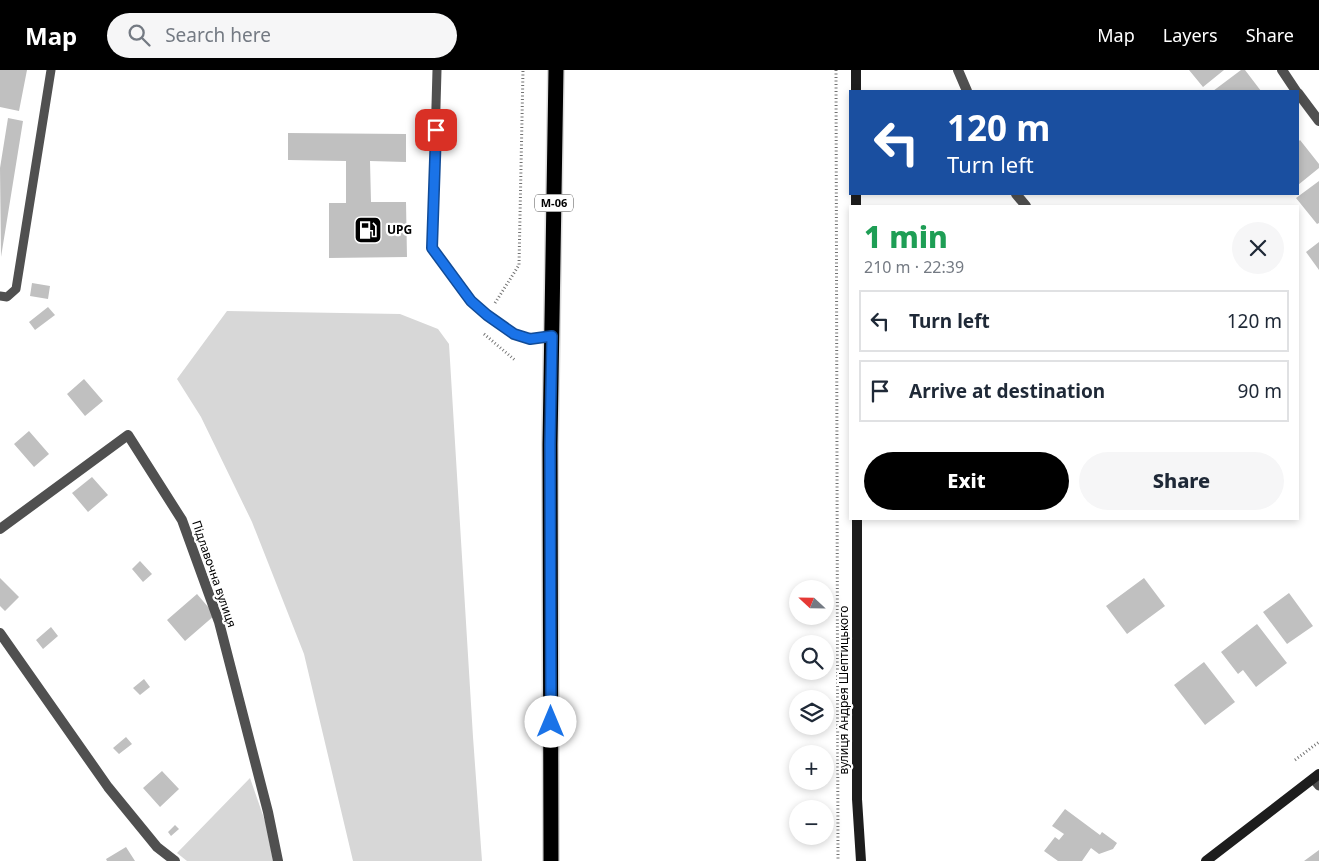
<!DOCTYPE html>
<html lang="en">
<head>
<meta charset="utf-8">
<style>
	:root { --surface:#fff; --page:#f6f6f7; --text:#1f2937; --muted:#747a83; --line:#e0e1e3; --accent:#000 }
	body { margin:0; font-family:"Noto Sans",sans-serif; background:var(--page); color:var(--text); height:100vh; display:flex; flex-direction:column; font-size:19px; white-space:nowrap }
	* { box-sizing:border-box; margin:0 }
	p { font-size:16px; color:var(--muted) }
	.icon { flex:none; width:28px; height:28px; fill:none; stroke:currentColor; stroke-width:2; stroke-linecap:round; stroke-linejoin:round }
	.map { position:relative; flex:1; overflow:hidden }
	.drawer { position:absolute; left:849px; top:135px; width:450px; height:315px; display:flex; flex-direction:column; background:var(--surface); border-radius:0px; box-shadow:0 2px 8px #0003 }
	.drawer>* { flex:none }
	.hud { position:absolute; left:849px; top:20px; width:450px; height:105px; border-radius:0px; box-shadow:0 2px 8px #0003; background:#1a4fa0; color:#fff; overflow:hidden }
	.needle { width:32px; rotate:292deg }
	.tools { position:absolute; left:789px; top:510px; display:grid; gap:10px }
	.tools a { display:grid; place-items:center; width:45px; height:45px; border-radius:50%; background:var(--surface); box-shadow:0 2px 8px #0003; font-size:25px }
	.pin { position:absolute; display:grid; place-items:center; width:42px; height:42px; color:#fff; margin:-21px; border-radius:10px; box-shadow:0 2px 8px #0006 }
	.me { position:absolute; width:55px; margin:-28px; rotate:0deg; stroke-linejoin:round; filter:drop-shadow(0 0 4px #0008) }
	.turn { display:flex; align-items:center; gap:18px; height:105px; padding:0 15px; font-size:22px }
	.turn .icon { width:65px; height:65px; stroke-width:2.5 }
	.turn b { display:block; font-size:35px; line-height:42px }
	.round { display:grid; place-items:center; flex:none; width:52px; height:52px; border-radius:26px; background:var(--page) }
	.overview { display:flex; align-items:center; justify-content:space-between; height:85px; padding:0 15px }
	h1 { font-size:30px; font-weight:800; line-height:38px; color:#1e9e55 }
	.button { display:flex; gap:10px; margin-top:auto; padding:10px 15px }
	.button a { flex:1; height:58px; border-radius:30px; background:var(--accent); color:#fff; font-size:20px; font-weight:800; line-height:58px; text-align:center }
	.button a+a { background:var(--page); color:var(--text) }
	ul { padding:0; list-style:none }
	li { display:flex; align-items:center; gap:15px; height:62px; margin:0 10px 8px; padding:0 5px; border:2px solid var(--line); border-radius:0px }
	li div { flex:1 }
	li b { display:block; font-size:19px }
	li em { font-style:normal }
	header { display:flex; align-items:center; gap:30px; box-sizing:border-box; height:70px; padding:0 25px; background:var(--accent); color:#fff }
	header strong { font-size:24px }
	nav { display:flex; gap:28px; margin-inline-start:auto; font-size:18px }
	.search { width:350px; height:45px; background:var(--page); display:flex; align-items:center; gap:12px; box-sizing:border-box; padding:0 18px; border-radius:28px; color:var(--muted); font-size:19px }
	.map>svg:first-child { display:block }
	.green { fill:#d7d7d7 }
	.building { fill:#c0c0c0 }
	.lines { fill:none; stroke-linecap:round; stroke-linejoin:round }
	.highway-casing { stroke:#dbdbdb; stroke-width:18 }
	.path { stroke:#727272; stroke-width:3; stroke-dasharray:1 2.5; stroke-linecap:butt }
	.lane { stroke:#505050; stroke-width:9 }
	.street { stroke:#505050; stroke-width:10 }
	.secondary { stroke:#1d1d1d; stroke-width:10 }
	.highway { stroke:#000; stroke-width:15 }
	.route-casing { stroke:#114b97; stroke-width:12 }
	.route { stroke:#1a73e8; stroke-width:9 }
	.labels { text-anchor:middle; stroke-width:4.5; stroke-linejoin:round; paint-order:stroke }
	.shield { fill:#fff; stroke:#4c4c4c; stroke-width:1 }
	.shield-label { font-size:11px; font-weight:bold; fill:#000 }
	.poi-label { font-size:12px; font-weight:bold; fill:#000; stroke:#fff; text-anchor:start }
	.street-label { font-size:12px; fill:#000; stroke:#fff }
</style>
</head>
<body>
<header>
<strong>Map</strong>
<div class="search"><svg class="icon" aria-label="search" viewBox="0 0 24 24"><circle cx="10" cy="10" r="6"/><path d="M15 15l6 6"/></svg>Search here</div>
<nav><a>Map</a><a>Layers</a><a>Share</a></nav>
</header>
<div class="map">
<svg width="1319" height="791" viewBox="0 0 1319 791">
	<rect width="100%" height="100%" fill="#fff"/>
	<path class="green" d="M 227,241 L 400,244 L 438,259 L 449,274 L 473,667 L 482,791 L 353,791 L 304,584 L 252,452 L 201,347 L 177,309 Z
		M 250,708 L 266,754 L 273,791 L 187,791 L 177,783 Z"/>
	<path class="building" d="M 0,0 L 27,0 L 19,41 L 0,37 Z
		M 1189,0 L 1224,0 L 1203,17 Z
		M 1241,0 L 1245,0 L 1261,21 L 1213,21 Z
		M 8,48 L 23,51 L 1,187 L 0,98 Z
		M 288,63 L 406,64 L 406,92 L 370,91 L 371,132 L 406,132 L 407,187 L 329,188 L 329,133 L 346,133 L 346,91 L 288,90 Z
		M 1300,70 L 1319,94 L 1319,98 L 1298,115 L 1298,72 Z
		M 1319,111 L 1319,153 L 1317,154 L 1296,128 Z
		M 1319,172 L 1319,200 L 1306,182 Z
		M 32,213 L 50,216 L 48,229 L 30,226 Z
		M 48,237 L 55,245 L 35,260 L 29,252 Z
		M 84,309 L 103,331 L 85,346 L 67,324 Z
		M 29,361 L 49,384 L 34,397 L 14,374 Z
		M 92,407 L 108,425 L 88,442 L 72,423 Z
		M 140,491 L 152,504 L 143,512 L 132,499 Z
		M 0,508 L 19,527 L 5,541 L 0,536 Z
		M 1144,508 L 1165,536 L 1127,564 L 1106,536 Z
		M 1289,523 L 1313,556 L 1287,574 L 1263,542 Z
		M 197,524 L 215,545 L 185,571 L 167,550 Z
		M 1257,554 L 1287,593 L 1256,617 L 1243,600 L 1238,604 L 1221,582 Z
		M 51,557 L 58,566 L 43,579 L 36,570 Z
		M 1204,592 L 1235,632 L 1205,655 L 1174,615 Z
		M 144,609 L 150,617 L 140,625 L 133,618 Z
		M 126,667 L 132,674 L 119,684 L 113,678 Z
		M 162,701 L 179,719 L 160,737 L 143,718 Z
		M 1065,739 L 1100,765 L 1102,762 L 1117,773 L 1113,779 L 1099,784 L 1091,778 L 1082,791 L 1058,791 L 1044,781 L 1055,767 L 1059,770 L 1064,764 L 1052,756 Z
		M 175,755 L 179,759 L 171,766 L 168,762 Z
		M 126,777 L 135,791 L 107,791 L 106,789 Z
		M 1319,780 L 1319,791 L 1304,791 Z"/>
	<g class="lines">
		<defs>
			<path id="highway" d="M 551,791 L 550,374 L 556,0"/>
		</defs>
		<use href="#highway" class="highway-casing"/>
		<path class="path" d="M 836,0 L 838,791
			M 495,233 L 519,195 L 523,0
			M 484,264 L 516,291
			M 1295,690 L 1319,672"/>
		<path class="lane" d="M 437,0 L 432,179 L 471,231 L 487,245 L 514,265 L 530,269 L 552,266
			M 0,226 L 7,227 L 16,219 L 51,0
			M 1313,709 L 1319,716"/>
		<path class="street" d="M 958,0 L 967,21
			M 1282,0 L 1296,21
			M 1298,23 L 1319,51
			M 1016,124 L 1026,136
			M 0,459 L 128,365 L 182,450 L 219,552 L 268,742 L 278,791
			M 0,563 L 108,717 L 157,777 L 175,791"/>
		<path class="secondary" d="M 856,0 L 856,21
			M 856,124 L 856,136
			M 857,449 L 857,729 L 861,791
			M 1206,791 L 1319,704"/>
		<use href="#highway" class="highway"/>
	</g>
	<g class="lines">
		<defs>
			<path id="route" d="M 436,60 L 432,178 L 471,231 L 487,245 L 514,264 L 530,269 L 552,266 L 550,374 L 551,652"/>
		</defs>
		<use href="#route" class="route-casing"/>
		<use href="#route" class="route"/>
	</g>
	<defs>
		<symbol id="fuel-square" viewBox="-11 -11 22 22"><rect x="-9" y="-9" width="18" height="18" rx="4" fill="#000" stroke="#fff"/><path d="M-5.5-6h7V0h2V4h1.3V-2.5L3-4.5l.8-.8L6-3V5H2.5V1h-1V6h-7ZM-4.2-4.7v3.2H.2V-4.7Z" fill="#fff"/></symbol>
	</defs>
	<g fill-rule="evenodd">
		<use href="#fuel-square" x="352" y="144" width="32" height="32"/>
	</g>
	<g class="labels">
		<rect class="shield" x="535" y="124.5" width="38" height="17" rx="4"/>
		<g class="shield-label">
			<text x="554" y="137">М-06</text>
		</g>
		<g class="poi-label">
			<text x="387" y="164">UPG</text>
		</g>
		<g class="street-label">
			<text transform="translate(214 504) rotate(71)" y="4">Підлавочна вулиця</text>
			<text transform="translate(844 620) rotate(-90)" y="4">вулиця Андрея Шептицького</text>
		</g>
	</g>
</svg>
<div class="tools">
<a><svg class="needle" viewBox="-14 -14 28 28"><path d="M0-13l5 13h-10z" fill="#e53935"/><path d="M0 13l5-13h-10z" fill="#747a83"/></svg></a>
<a><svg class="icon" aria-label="search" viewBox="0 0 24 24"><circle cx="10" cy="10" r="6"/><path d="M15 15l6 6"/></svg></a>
<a><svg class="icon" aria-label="layers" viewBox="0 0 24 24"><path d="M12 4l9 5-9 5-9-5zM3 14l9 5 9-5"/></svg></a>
<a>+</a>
<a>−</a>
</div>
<div class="pin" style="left:436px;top:60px;background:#d93025"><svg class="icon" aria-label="arrive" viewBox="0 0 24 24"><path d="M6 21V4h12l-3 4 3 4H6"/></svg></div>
<svg class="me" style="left:551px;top:652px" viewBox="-20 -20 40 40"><circle r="19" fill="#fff"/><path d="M0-13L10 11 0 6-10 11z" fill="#1a73e8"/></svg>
<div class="hud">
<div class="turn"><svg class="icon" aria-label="left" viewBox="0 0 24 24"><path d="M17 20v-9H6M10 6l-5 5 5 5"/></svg><div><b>120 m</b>Turn left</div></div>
</div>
<section class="drawer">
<div class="overview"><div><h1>1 min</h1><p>210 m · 22:39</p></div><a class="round"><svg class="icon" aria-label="close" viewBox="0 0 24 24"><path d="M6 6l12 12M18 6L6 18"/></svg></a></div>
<ul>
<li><svg class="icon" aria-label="left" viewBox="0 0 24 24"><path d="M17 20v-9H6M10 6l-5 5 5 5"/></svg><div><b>Turn left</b></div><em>120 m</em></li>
<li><svg class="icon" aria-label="arrive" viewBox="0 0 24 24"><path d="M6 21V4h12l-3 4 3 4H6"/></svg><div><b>Arrive at destination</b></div><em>90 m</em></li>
</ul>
<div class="button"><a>Exit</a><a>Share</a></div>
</section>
</div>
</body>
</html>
